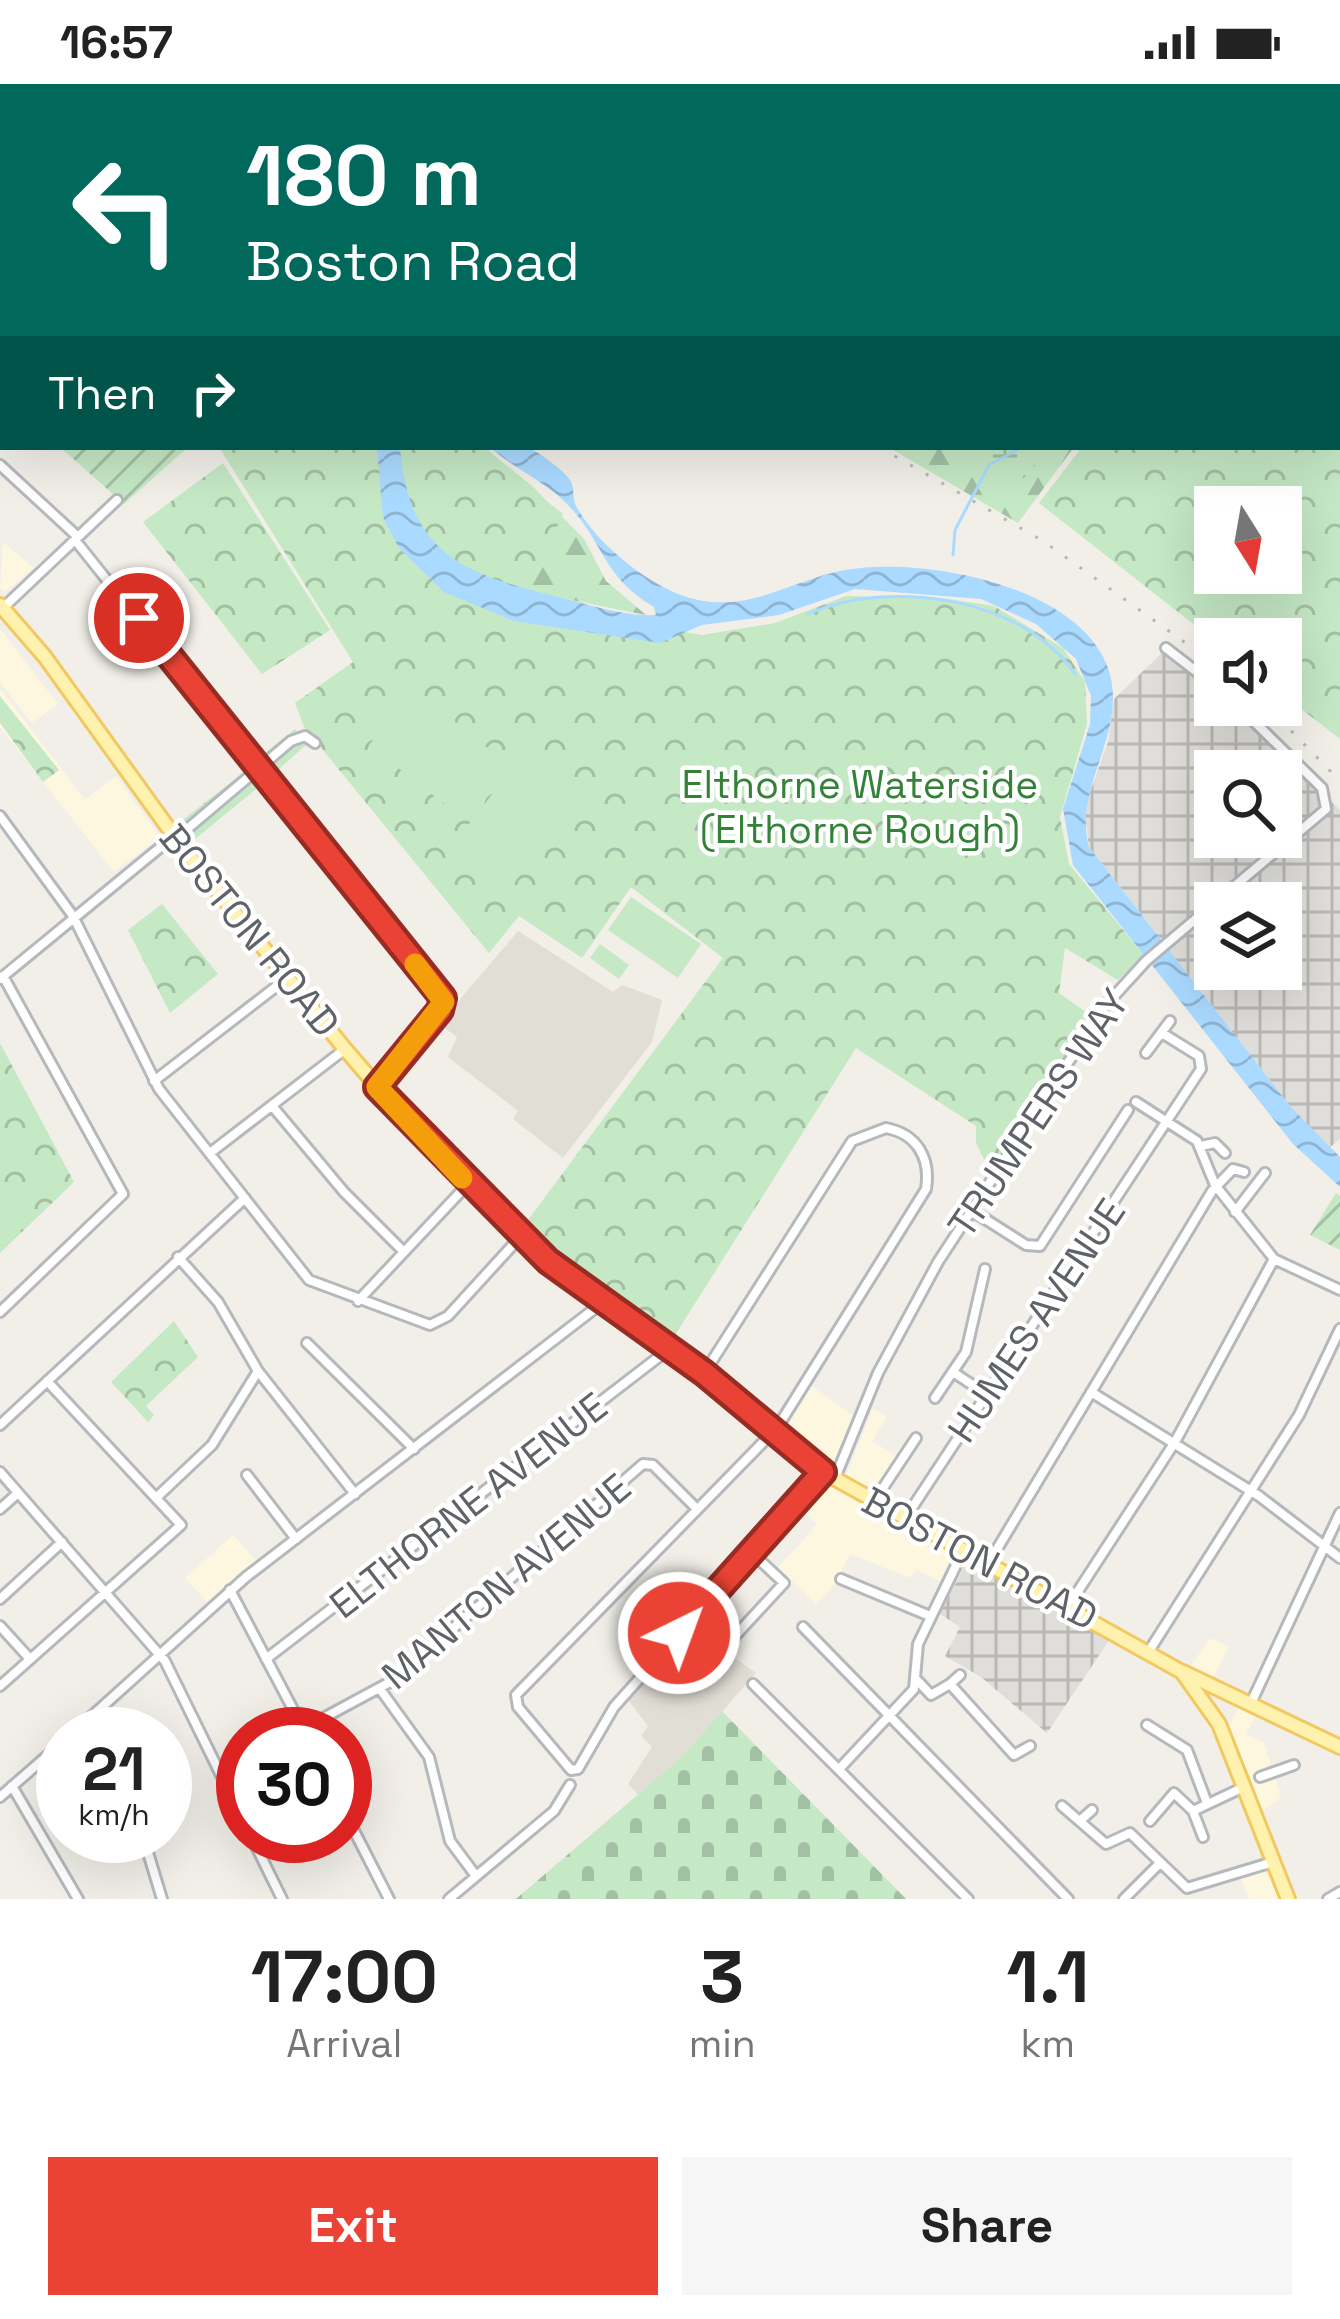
<!DOCTYPE html>
<html lang="en">
<head>
<meta charset="utf-8">
<style>
	:root { --surface:#fff; --page:#f6f6f6; --text:#222; --muted:#767676; --accent:#ea4335 }
	body { margin:0; font-family:"Space Grotesk",sans-serif; background:var(--page); color:var(--text); height:100vh; display:flex; flex-direction:column; font-size:45px; white-space:nowrap }
	* { box-sizing:border-box; margin:0 }
	p { font-size:39px; color:var(--muted) }
	.icon { flex:none; width:66px; height:66px; fill:none; stroke:currentColor; stroke-width:2; stroke-linecap:round; stroke-linejoin:round }
	.map { position:relative; height:1815px; overflow:hidden }
	.sheet { display:flex; flex-direction:column; background:var(--surface); flex:1 }
	.sheet>* { flex:none }
	.hud { position:absolute; left:0px; top:0px; width:1341px; height:366px; box-shadow:0 12px 48px #0002; background:#00695c; color:#fff; overflow:hidden }
	.needle { width:78px; rotate:169deg }
	.buttons { position:absolute; left:1194px; top:402px; display:grid; gap:24px }
	.buttons a { display:grid; place-items:center; width:108px; height:108px; border-radius:0px; background:var(--surface); box-shadow:0 12px 48px #0002; font-size:60px }
	.speed { position:absolute; left:36px; top:1623px; display:flex; gap:24px; font-size:60px; font-weight:700; text-align:center }
	.speed>* { display:grid; place-content:center; width:156px; height:156px; border-radius:50%; background:var(--surface); box-shadow:0 12px 48px #0002; line-height:1 }
	.speed small { font-size:30px; font-weight:400 }
	.speed .limit { border:18px solid #d22; background:#fff; color:#111 }
	.pin { position:absolute; display:grid; place-items:center; width:102px; height:102px; color:#fff; margin:-51px; border:6px solid #fff; border-radius:50%; box-shadow:0 3px 12px #0007 }
	.me { position:absolute; width:132px; margin:-66px; rotate:42deg; stroke-linejoin:round; filter:drop-shadow(0 0 9px #0008) }
	.turn { display:flex; align-items:center; gap:42px; height:252px; padding:0 48px; font-size:54px }
	.turn .icon { width:156px; height:156px; stroke-width:2.5 }
	.turn b { display:block; font-size:84px; line-height:102px }
	.then { display:flex; align-items:center; height:114px; padding:0 48px; background:#0003; gap:24px; font-size:45px }
	.eta { display:flex; justify-content:space-evenly; align-items:center; height:204px; text-align:center }
	.eta b { font-size:72px; font-weight:700; line-height:84px }
	.primary-button { display:flex; gap:24px; margin-top:auto; padding:24px 48px }
	.primary-button a { flex:1; height:138px; border-radius:0px; background:var(--accent); color:#fff; font-size:48px; font-weight:700; line-height:138px; text-align:center }
	.primary-button a+a { background:var(--page); color:var(--text) }
	.status { display:flex; justify-content:space-between; align-items:center; height:84px; padding:0 60px; background:var(--surface); direction:ltr }
	.status svg { height:33px; fill:currentColor }
	.map>svg:first-child { display:block }
	.commercial { fill:#fef7e0 }
	.industrial { fill:url(#industrial-grid); fill-rule:evenodd }
	.education { fill:#e1ded6 }
	.grass { fill:url(#grass-tufts) }
	.forest { fill:url(#forest-firs) }
	.wetland { fill:url(#wetland-marsh) }
	.cemetery { fill:url(#cemetery-stones) }
	.park { fill:url(#park-crowns); fill-rule:evenodd }
	.garden { fill:url(#garden-furrows) }
	.pitch { fill:#c5e8c5 }
	.water { fill:url(#water-waves) }
	.lines { fill:none; stroke-linecap:round; stroke-linejoin:round }
	.stream { stroke:#aadaff; stroke-width:3 }
	.street-casing { stroke:#b5b8bc; stroke-width:14 }
	.secondary-casing { stroke:#b6babf; stroke-width:16 }
	.primary-casing { stroke:#f2c960; stroke-width:18 }
	.highway-casing { stroke:#f9ab00; stroke-width:20 }
	.street { stroke:#fff; stroke-width:8 }
	.secondary { stroke:#fff; stroke-width:10 }
	.primary { stroke:#fff2af; stroke-width:12 }
	.highway { stroke:#fde293; stroke-width:14 }
	.rail { stroke:#b6b7b8; stroke-width:3; stroke-dasharray:3 15; stroke-linecap:butt }
	.route-casing { stroke:#982c22; stroke-width:30 }
	.route { stroke:#ea4335; stroke-width:21 }
	.slow { stroke:#f59e0b; stroke-width:21 }
	.labels { text-anchor:middle; stroke-width:9; stroke-linejoin:round; paint-order:stroke }
	.park-label { font-size:39px; fill:#348238; stroke:#fff }
	.street-label { font-size:39px; fill:#5f6368; stroke:#fff }
</style>
</head>
<body>
<div class="status"><b>16:57</b><svg viewBox="0 0 49 12"><path d="M0 12V9h3v3zM5 12V6h3v6zM10 12V3h3v9zM15 12V0h3v12zM26 1h20v11H26zM47 4h2v5h-2z"/></svg></div>
<div class="map">
<svg width="1340" height="1815" viewBox="0 0 1340 1815">
	<defs>
		<pattern id="industrial-grid" width="8" height="8" patternUnits="userSpaceOnUse" patternTransform="scale(3)"><rect width="8" height="8" fill="#e0deda"/><path d="M0 4h8M4 0v8" fill="none" stroke="#b9b8b5"/></pattern>
		<pattern id="grass-tufts" width="24" height="20" patternUnits="userSpaceOnUse" patternTransform="scale(3)"><rect width="24" height="20" fill="#c5e8c5"/><path d="M3 7l-1-3M5 7V3M7 7l1-3M15 17l-1-3M17 17v-4M19 17l1-3" fill="none" stroke="#a3c0a4"/></pattern>
		<pattern id="forest-firs" width="22" height="20" patternUnits="userSpaceOnUse" patternTransform="scale(3)"><rect width="22" height="20" fill="#c5e8c5"/><path d="M5 1l3.5 6h-7zM16 11l3.5 6h-7z" fill="#a3c0a4"/></pattern>
		<pattern id="wetland-marsh" width="20" height="14" patternUnits="userSpaceOnUse" patternTransform="scale(3)"><rect width="20" height="14" fill="#c5e8c5"/><path d="M1 5h8M5 5V1M11 12h8M15 12V8" fill="none" stroke="#a3c0a4"/></pattern>
		<pattern id="cemetery-stones" width="16" height="16" patternUnits="userSpaceOnUse" patternTransform="scale(3)"><rect width="16" height="16" fill="#c5e8c5"/><path d="M2 7V4a2 2 0 0 1 4 0v3zM10 15v-3a2 2 0 0 1 4 0v3z" fill="#a3c0a4"/></pattern>
		<pattern id="park-crowns" width="20" height="18" patternUnits="userSpaceOnUse" patternTransform="scale(3)"><rect width="20" height="18" fill="#c5e8c5"/><path d="M2 6a3 3 0 1 1 6 0M12 15a3 3 0 1 1 6 0" fill="none" stroke="#a3c0a4"/></pattern>
		<pattern id="garden-furrows" width="10" height="10" patternUnits="userSpaceOnUse" patternTransform="scale(3)"><rect width="10" height="10" fill="#c5e8c5"/><path d="M-1 1l2-2M0 10L10 0M9 11l2-2" fill="none" stroke="#a3c0a4"/></pattern>
		<pattern id="water-waves" width="16" height="10" patternUnits="userSpaceOnUse" patternTransform="scale(3)"><rect width="16" height="10" fill="#aadaff"/><path d="M0 5q4-4 8 0t8 0" fill="none" stroke="#8eb4d2"/></pattern>
	</defs>
	<rect width="100%" height="100%" fill="#f1efe8"/>
	<path class="commercial" d="M 3,458 L 34,484 L 5,508 L 0,504 Z
		M 0,545 L 58,620 L 32,639 L 0,598 Z
		M 0,605 L 85,716 L 116,692 L 160,753 L 114,788 L 0,643 Z
		M 812,1302 L 859,1336 L 833,1382 L 783,1347 Z
		M 873,1324 L 887,1333 L 872,1357 L 898,1373 L 876,1408 L 846,1392 Z
		M 822,1398 L 953,1469 L 940,1497 L 916,1486 L 910,1494 L 850,1470 L 835,1500 L 816,1520 L 778,1484 L 817,1440 L 800,1424 Z
		M 233,1451 L 256,1476 L 208,1519 L 185,1494 Z
		M 1210,1554 L 1229,1563 L 1214,1593 L 1191,1582 Z
		M 1240,1621 L 1256,1630 L 1246,1650 L 1264,1659 L 1281,1713 L 1260,1728 L 1228,1645 Z
		M 1270,1786 L 1281,1815 L 1249,1815 L 1241,1794 Z"/>
	<path class="industrial" d="M 1164,567 L 1215,612 L 1215,621 L 1225,621 L 1265,653 L 1340,726 L 1340,1055 L 1329,1064 L 1290,1022 L 1089,763 L 1084,725 L 1108,658 L 1114,615 ZM 1215,687 L 1281,687 L 1281,753 L 1215,753 ZM 1215,819 L 1281,819 L 1281,885 L 1215,885 Z
		M 967,1477 L 1110,1555 L 1047,1649 L 981,1593 L 945,1572 L 960,1543 L 940,1530 Z"/>
	<path class="education" d="M 518,847 L 613,908 L 622,901 L 662,916 L 652,958 L 563,1074 L 513,1035 L 518,1027 L 448,973 L 457,953 L 439,940 Z
		M 704,1530 L 729,1552 L 719,1563 L 756,1589 L 683,1672 L 638,1711 L 628,1700 L 652,1663 L 641,1652 L 648,1642 L 628,1616 Z"/>
	<path class="grass" d="M 413,0 L 1189,0 L 1190,3 L 416,3 Z"/>
	<path class="forest" d="M 1222,0 L 1340,0 L 1340,102 L 1338,3 Z
		M 400,363 L 484,363 L 532,402 L 584,455 L 606,497 L 646,531 L 505,503 Z
		M 888,363 L 1074,363 L 1018,439 Z"/>
	<path class="wetland" d="M 963,363 L 1051,363 L 1017,402 L 959,367 Z"/>
	<path class="cemetery" d="M 722,1627 L 906,1815 L 516,1815 L 683,1672 Z"/>
	<path class="park" d="M 1338,292 L 1340,294 L 1340,655 L 1281,609 L 1281,555 L 1215,557 L 1039,419 L 1082,363 L 1338,363 ZM 1215,423 L 1281,423 L 1281,489 L 1215,489 Z
		M 219,363 L 477,363 L 563,430 L 519,521 L 702,551 L 775,539 L 846,512 L 942,514 L 994,522 L 1063,564 L 1085,598 L 1087,640 L 1060,733 L 1069,780 L 1144,871 L 1118,896 L 1065,864 L 1059,909 L 1093,933 L 989,1086 L 976,1059 L 976,1042 L 856,964 L 672,1256 L 645,1241 L 525,1140 L 723,874 L 631,803 L 582,874 L 519,832 L 489,869 L 304,643 L 295,619 L 353,578 Z
		M 223,379 L 330,546 L 262,590 L 143,438 Z
		M 0,612 L 59,686 L 43,698 L 0,639 Z
		M 295,645 L 306,661 L 272,691 L 259,674 Z
		M 249,684 L 261,701 L 194,756 L 180,738 Z
		M 162,820 L 218,890 L 170,929 L 128,846 Z
		M 0,959 L 74,1098 L 0,1169 Z
		M 174,1237 L 198,1273 L 146,1322 L 154,1331 L 148,1338 L 111,1298 Z"/>
	<path class="garden" d="M 60,363 L 188,363 L 124,420 Z
		M 1336,1109 L 1340,1112 L 1340,1166 L 1310,1151 Z"/>
	<path class="pitch" d="M 413,605 L 497,671 L 453,727 L 369,661 Z
		M 526,667 L 582,711 L 510,804 L 453,760 Z
		M 631,813 L 701,860 L 678,894 L 608,846 Z
		M 600,860 L 629,881 L 619,895 L 590,874 Z
		M 0,1118 L 24,1143 L 0,1166 Z"/>
	<path class="water" d="M 377,363 L 400,363 C 409,476 470,491 566,515 C 594,522 627,533 656,531 L 654,523 C 601,491 606,461 568,421 C 547,398 514,385 490,363 C 501,363 517,360 527,363 C 537,367 565,387 570,396 C 575,404 572,414 576,422 C 596,458 640,494 678,510 C 743,535 786,497 845,486 C 921,472 1082,501 1109,587 C 1128,651 1072,702 1089,763 L 1290,1022 L 1340,1073 L 1340,1103 L 1293,1060 L 1073,781 L 1063,725 L 1090,640 L 1091,612 L 1076,575 L 1036,540 L 981,515 L 855,505 L 779,531 L 702,541 L 660,559 L 514,537 L 444,508 L 399,464 L 383,434 Z"/>
	<g class="lines">
		<path class="stream" d="M 953,471 L 955,446 L 989,381 L 1022,363
			M 808,530 C 889,494 1023,513 1075,590"/>
		<defs>
			<path id="street" d="M 0,381 L 78,453
				M 75,456 L 444,918
				M 3,524 L 117,416
				M 1166,564 L 1215,602
				M 0,732 L 73,832 L 159,1005 L 309,1196 L 430,1241 L 448,1232 L 522,1151
				M 186,746 L 291,657 L 305,652 L 315,659
				M 0,895 L 174,752
				M 1146,969 L 1170,937
				M 154,997 L 286,895
				M 378,1002 L 444,918
				M 1136,1018 L 1197,1057 L 1215,1101 L 1274,1175 L 1340,1206
				M 273,1023 L 344,1108 L 403,1167
				M 1201,1062 L 1215,1059 L 1225,1069
				M 210,1069 L 345,965
				M 971,1126 L 1026,1161 L 1040,1162 L 1128,1026
				M 1235,1128 L 1265,1089
				M 358,1217 L 468,1100
				M 0,1228 L 123,1110 L 3,892
				M 307,1259 L 414,1365
				M 258,1287 L 355,1410
				M 705,1288 L 852,1057 L 886,1044 C 917,1050 931,1074 926,1105 L 777,1344 L 516,1611 L 518,1623 L 571,1686 L 578,1685 L 614,1623 L 823,1389
				M 953,1288 L 986,1310
				M 1091,1308 L 1259,1412 L 1340,1474
				M 935,1314 L 966,1268 L 985,1185
				M 0,1341 L 245,1114
				M 0,1388 L 165,1577 L 243,1736
				M 247,1391 L 296,1455
				M 835,1394 L 878,1289 L 938,1178 L 1105,922 L 1146,877 L 1326,725 L 1322,704 L 1237,621
				M 157,1413 L 212,1361 L 258,1287 L 218,1218 L 178,1173
				M 875,1416 L 916,1354
				M 0,1425 L 18,1409
				M 906,1433 L 1201,985 L 1199,972 L 1162,949
				M 988,1480 L 1212,1107 L 1233,1085 L 1244,1088
				M 841,1495 L 930,1532
				M 230,1506 L 306,1650
				M 0,1515 L 62,1458
				M 1069,1521 L 1175,1358 L 1274,1175
				M 0,1542 L 30,1575
				M 803,1543 L 1068,1815
				M 735,1552 L 784,1499 L 751,1468
				M 1149,1567 L 1299,1331 L 1340,1245
				M 266,1575 L 669,1265
				M 917,1596 L 931,1611 L 950,1600 L 1014,1671 L 1030,1662
				M 753,1600 L 968,1815
				M 950,1600 L 960,1591
				M 0,1602 L 181,1441 L 47,1297
				M 380,1605 L 429,1673 L 450,1757 L 476,1792
				M 1251,1619 L 1340,1429
				M 1147,1641 L 1187,1666 L 1207,1719
				M 303,1645 L 392,1597 L 643,1380 L 653,1381 L 697,1425
				M 72,1650 L 246,1493 L 602,1219
				M 841,1683 L 914,1605 L 918,1560 L 963,1467
				M 1260,1693 L 1294,1681
				M 12,1702 L 78,1815
				M 0,1713 L 63,1658
				M 1062,1722 L 1106,1760 L 1130,1749 L 1187,1804 L 1273,1778
				M 1193,1727 L 1244,1703
				M 345,1729 L 389,1815
				M 1082,1735 L 1092,1726
				M 1150,1737 L 1174,1709 L 1193,1727 L 1203,1753
				M 143,1752 L 162,1815
				M 251,1752 L 282,1815
				M 449,1815 L 554,1727 L 570,1701
				M 1124,1815 L 1159,1780
				M 1328,1815 L 1340,1808"/>
			<path id="secondary" d="M 1209,0 L 1210,3
				M 1338,260 L 1340,262"/>
			<path id="primary" d="M 0,521 L 45,573 L 182,763 L 345,965 L 414,1045 L 548,1177 L 704,1289 L 823,1388 L 1182,1588 L 1219,1640 L 1288,1815
				M 1183,1588 L 1340,1663"/>
			<path id="highway" d="M 0,65 L 3,66
				M 0,89 L 3,91
				M 1338,119 L 1340,118
				M 1338,139 L 1340,138"/>
		</defs>
		<use href="#street" class="street-casing"/>
		<use href="#secondary" class="secondary-casing"/>
		<use href="#primary" class="primary-casing"/>
		<use href="#highway" class="highway-casing"/>
		<use href="#street" class="street"/>
		<use href="#secondary" class="secondary"/>
		<use href="#primary" class="primary"/>
		<use href="#highway" class="highway"/>
		<path class="rail" d="M 393,0 L 396,3
			M 198,3 L 200,0
			M 0,271 L 3,266
			M 879,363 L 1043,457 L 1215,580
			M 1266,621 L 1340,697"/>
	</g>
	<g class="lines">
		<defs>
			<path id="route" d="M 139,534 L 443,914 L 440,926 L 377,1003 L 548,1177 L 704,1289 L 823,1388 L 679,1549"/>
		</defs>
		<use href="#route" class="route-casing"/>
		<use href="#route" class="route"/>
		<path class="slow" d="M 415,880 L 444,918 L 377,1003 L 462,1094"/>
	</g>
	<g class="labels">
		<g class="park-label">
			<text x="860" y="714">Elthorne Waterside<tspan x="860" dy="45">(Elthorne Rough)</tspan></text>
		</g>
		<g class="street-label">
			<text transform="translate(250 846) rotate(51)" y="14">BOSTON ROAD</text>
			<text transform="translate(1038 1029) rotate(-56)" y="14">TRUMPERS WAY</text>
			<text transform="translate(1036 1236) rotate(-56)" y="14">HUMES AVENUE</text>
			<text transform="translate(468 1421) rotate(-38)" y="14">ELTHORNE AVENUE</text>
			<text transform="translate(980 1474) rotate(28)" y="14">BOSTON ROAD</text>
			<text transform="translate(506 1497) rotate(-40)" y="14">MANTON AVENUE</text>
		</g>
	</g>
</svg>
<div class="buttons">
<a><svg class="needle" viewBox="-14 -14 28 28"><path d="M0-13l5 13h-10z" fill="#e53935"/><path d="M0 13l5-13h-10z" fill="#767676"/></svg></a>
<a><svg class="icon" aria-label="sound" viewBox="0 0 24 24"><path d="M4 9h4l5-4v14l-5-4H4zM17 9q2 3 0 6"/></svg></a>
<a><svg class="icon" aria-label="search" viewBox="0 0 24 24"><circle cx="10" cy="10" r="6"/><path d="M15 15l6 6"/></svg></a>
<a><svg class="icon" aria-label="layers" viewBox="0 0 24 24"><path d="M12 4l9 5-9 5-9-5zM3 14l9 5 9-5"/></svg></a>
</div>
<div class="speed"><div>21<small>km/h</small></div><div class="limit">30</div></div>
<div class="pin" style="left:139px;top:534px;background:#d93025"><svg class="icon" aria-label="arrive" viewBox="0 0 24 24"><path d="M6 21V4h12l-3 4 3 4H6"/></svg></div>
<svg class="me" style="left:679px;top:1549px" viewBox="-20 -20 40 40"><circle r="17" fill="#ea4335" stroke="#fff" stroke-width="3"/><path d="M0-11L8 9 0 5-8 9z" fill="#fff"/></svg>
<div class="hud">
<div class="turn"><svg class="icon" aria-label="left" viewBox="0 0 24 24"><path d="M17 20v-9H6M10 6l-5 5 5 5"/></svg><div><b>180 m</b>Boston Road</div></div>
<div class="then">Then<svg class="icon" aria-label="right" viewBox="0 0 24 24"><path d="M7 20v-9h11M14 6l5 5-5 5"/></svg></div>
</div>
</div>
<section class="sheet">
<div class="eta">
<div><b>17:00</b><p>Arrival</p></div>
<div><b>3</b><p>min</p></div>
<div><b>1.1</b><p>km</p></div>
</div>
<div class="primary-button"><a>Exit</a><a>Share</a></div>
</section>
</body>
</html>
